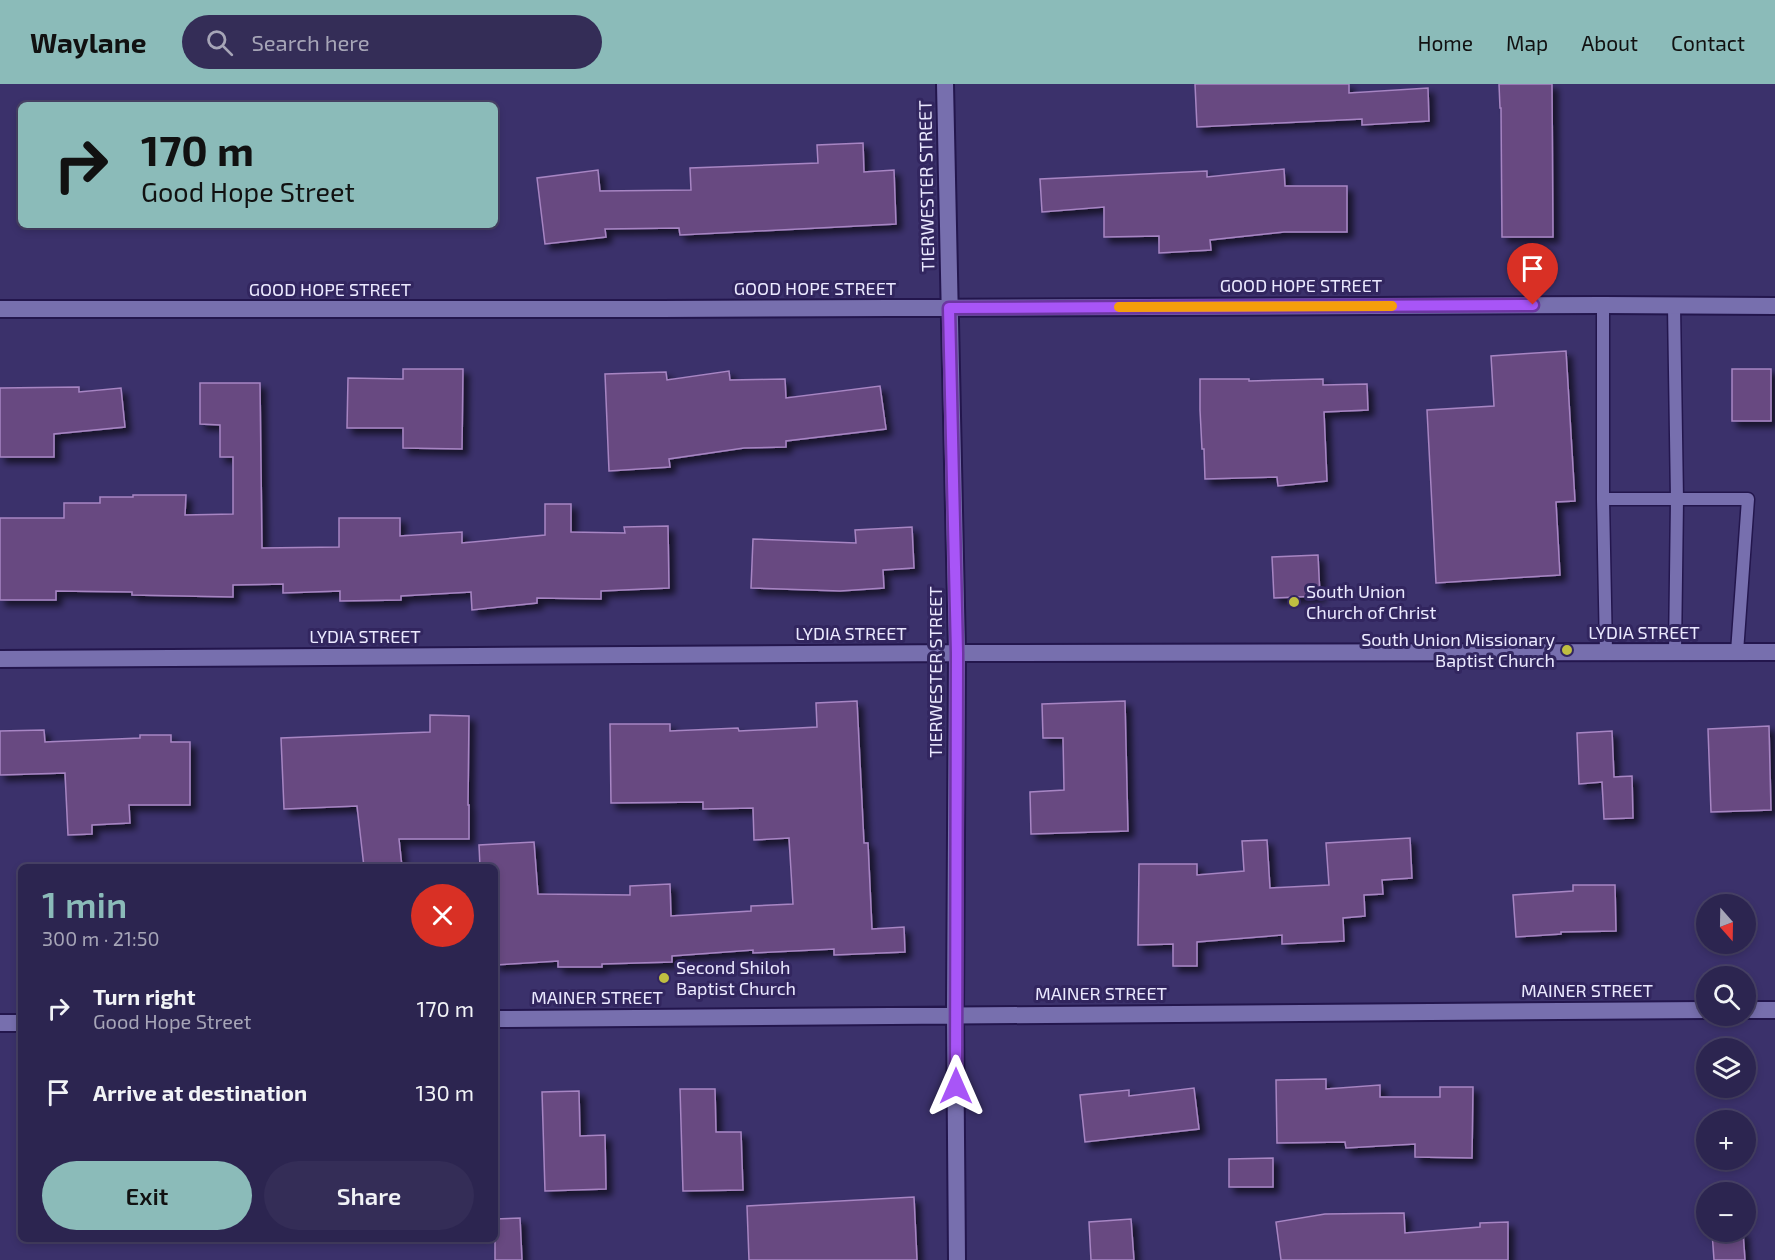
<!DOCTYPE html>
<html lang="en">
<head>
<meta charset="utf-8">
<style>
	:root { --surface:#2c2550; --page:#342d57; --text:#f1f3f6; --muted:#a6a5b7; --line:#484267; --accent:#8bbbb9 }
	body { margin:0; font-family:"Exo 2",sans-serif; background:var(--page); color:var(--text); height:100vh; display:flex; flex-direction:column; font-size:22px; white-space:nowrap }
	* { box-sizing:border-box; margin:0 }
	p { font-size:20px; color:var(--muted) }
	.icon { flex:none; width:33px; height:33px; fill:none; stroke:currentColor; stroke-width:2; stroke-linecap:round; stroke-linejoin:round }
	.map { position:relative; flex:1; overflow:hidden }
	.drawer { position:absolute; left:18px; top:780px; width:480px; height:378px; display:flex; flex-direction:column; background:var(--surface); border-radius:9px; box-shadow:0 3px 9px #0003,0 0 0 2px var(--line) }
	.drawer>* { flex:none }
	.top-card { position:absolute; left:18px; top:18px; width:480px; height:126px; border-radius:9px; box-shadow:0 3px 9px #0003,0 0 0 2px var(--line); background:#8bbbb9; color:#111; overflow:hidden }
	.needle { width:39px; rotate:160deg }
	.tools { position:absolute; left:1696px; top:810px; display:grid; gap:12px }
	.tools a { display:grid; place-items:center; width:60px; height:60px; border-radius:50%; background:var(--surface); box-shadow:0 3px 9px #0003,0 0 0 2px var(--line); font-size:30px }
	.pin { position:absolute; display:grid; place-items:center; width:51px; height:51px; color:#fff; margin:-62px -26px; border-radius:50% 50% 50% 0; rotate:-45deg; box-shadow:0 0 6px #0007 }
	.pin .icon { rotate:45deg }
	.me { position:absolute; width:66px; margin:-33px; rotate:0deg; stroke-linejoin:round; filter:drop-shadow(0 0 4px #0008) }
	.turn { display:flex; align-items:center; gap:21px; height:126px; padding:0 24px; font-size:27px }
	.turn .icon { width:78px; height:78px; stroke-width:2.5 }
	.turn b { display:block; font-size:42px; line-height:51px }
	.round { display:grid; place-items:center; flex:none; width:63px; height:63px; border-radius:32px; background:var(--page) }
	.headline { display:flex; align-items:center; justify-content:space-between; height:102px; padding:0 24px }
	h1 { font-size:36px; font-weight:600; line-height:45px; color:var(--accent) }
	.primary-button { display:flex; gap:12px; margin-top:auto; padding:12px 24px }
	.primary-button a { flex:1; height:69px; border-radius:36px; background:var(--accent); color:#111; font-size:24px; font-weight:600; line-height:69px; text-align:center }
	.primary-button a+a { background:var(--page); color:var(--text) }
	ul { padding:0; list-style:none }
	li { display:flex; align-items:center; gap:18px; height:84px; padding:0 24px }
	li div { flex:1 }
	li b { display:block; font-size:22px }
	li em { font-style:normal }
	header { display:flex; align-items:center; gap:36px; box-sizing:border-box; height:84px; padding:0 30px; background:var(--accent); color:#111 }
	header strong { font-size:28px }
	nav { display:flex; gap:33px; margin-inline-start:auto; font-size:21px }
	.search { width:420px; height:54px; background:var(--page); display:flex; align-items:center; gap:15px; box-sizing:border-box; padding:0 21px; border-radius:33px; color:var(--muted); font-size:22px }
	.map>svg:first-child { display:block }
	.building { fill:#684981; stroke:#a785c3; stroke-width:1.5; filter:url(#shadow) }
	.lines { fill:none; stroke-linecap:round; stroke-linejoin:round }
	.service-casing { stroke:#23164d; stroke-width:15 }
	.minor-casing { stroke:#23164d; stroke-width:20 }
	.tertiary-casing { stroke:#23164d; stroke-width:20 }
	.service { stroke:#776fae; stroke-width:12 }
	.minor { stroke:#776fae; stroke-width:16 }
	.tertiary { stroke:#776fae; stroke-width:16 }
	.route-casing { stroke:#6d37a1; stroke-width:15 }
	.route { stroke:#a855f7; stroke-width:10 }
	.slow { stroke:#f59e0b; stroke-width:10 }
	.poi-dot { fill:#bfbe41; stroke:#32265f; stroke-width:2 }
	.labels { text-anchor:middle; stroke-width:6; stroke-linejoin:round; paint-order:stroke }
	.street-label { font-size:18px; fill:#ebe9ff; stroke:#32265f }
	.poi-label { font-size:18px; fill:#ebe9ff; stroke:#32265f; text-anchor:start }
</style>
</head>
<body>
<header>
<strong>Waylane</strong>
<div class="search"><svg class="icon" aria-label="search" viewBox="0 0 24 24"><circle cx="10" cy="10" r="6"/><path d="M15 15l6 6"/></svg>Search here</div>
<nav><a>Home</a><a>Map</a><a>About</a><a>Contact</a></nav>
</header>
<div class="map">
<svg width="1775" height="1176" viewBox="0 0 1775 1176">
	<defs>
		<filter id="shadow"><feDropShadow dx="5.5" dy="5.5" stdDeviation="3" flood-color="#0009"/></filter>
	</defs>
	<rect width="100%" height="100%" fill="#3b316b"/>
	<path class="building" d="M 1195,0 L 1349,0 L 1349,9 L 1428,4 L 1429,37 L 1362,41 L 1362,35 L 1197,43 Z
		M 1499,0 L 1552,0 L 1553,153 L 1502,153 L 1501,24 L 1500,24 Z
		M 863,59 L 864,88 L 894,86 L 896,140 L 680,151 L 679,144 L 605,145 L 606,153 L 545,160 L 537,94 L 598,86 L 600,107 L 691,106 L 690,84 L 818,79 L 817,61 Z
		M 1284,85 L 1285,102 L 1347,102 L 1347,148 L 1284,148 L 1210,156 L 1211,166 L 1159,169 L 1159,152 L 1104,153 L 1104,123 L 1042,128 L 1040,95 L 1207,87 L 1207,93 Z
		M 1566,267 L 1575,417 L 1556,418 L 1560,491 L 1436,499 L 1427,326 L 1494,322 L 1491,272 Z
		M 403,285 L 463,285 L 462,365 L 403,364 L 403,344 L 347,344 L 348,294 L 403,295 Z
		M 1732,285 L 1771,285 L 1771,337 L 1732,337 Z
		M 729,287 L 730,296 L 785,295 L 786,314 L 880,302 L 886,345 L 786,357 L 786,363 L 744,364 L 669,375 L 670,383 L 609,387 L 605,290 L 666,288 L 667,296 Z
		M 1200,295 L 1249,295 L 1249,297 L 1323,295 L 1323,301 L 1367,300 L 1368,326 L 1324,328 L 1327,397 L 1278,402 L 1277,393 L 1205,395 L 1204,365 L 1202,365 L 1200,326 Z
		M 200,299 L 260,299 L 262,464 L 339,463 L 339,434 L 400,434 L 400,452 L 462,448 L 462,459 L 545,451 L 545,420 L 571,420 L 571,448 L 625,449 L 624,443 L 668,442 L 669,504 L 601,507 L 601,515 L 537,514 L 537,519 L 472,526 L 471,508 L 401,512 L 401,516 L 340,517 L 340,507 L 283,509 L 283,500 L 233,501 L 233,513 L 132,511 L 132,508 L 56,507 L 56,516 L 0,516 L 0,434 L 64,434 L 64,419 L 100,419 L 100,413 L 133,413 L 133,411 L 186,411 L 185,431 L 233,430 L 233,373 L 220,373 L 220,341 L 200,340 Z
		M 79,303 L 79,308 L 121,304 L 125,343 L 54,350 L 54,373 L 0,373 L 0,304 Z
		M 912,443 L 914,484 L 883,486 L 884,504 L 840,507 L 751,504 L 753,455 L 856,459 L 855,446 Z
		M 1318,471 L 1320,512 L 1274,514 L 1272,473 Z
		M 857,617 L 864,759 L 868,759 L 872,845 L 904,843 L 905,868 L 834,871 L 834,865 L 753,869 L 753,866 L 672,872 L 672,878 L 602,880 L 602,883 L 558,883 L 558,877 L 495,881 L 495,783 L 480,783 L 479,761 L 534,758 L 538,810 L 630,811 L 630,802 L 670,800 L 671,832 L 751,827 L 751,822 L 793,820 L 789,754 L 754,756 L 753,724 L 703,725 L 703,718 L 611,719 L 610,640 L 670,640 L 670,647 L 738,644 L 739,647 L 817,643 L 816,619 Z
		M 1125,617 L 1128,747 L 1031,750 L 1030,708 L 1064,706 L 1063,654 L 1043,654 L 1042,620 Z
		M 430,631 L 469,632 L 468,721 L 469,721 L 469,755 L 399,755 L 402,783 L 364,783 L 357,722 L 284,725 L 281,654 L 430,648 Z
		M 1769,642 L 1771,726 L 1711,728 L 1708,645 Z
		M 44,646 L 45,658 L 140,654 L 140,651 L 171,651 L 171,658 L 190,658 L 190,721 L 129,721 L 130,739 L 92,741 L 92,750 L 68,751 L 65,689 L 0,691 L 0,647 Z
		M 1612,647 L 1614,693 L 1632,692 L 1633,734 L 1604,735 L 1602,698 L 1579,700 L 1577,649 Z
		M 1410,754 L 1412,794 L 1382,796 L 1383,810 L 1364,811 L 1365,832 L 1343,834 L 1344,857 L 1282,860 L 1282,851 L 1197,858 L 1197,882 L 1173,882 L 1173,860 L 1138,861 L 1139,780 L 1197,780 L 1197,791 L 1244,787 L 1242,757 L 1267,756 L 1270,804 L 1329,801 L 1326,759 Z
		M 1573,801 L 1615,801 L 1616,847 L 1561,848 L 1561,850 L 1516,853 L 1513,811 L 1573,807 Z
		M 1326,995 L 1326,1005 L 1380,1001 L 1380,1013 L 1440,1013 L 1440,1003 L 1473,1003 L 1472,1074 L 1415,1073 L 1415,1060 L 1346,1064 L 1345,1058 L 1277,1059 L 1276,996 Z
		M 1194,1004 L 1199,1045 L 1085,1058 L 1080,1011 L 1129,1006 L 1129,1012 Z
		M 680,1005 L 715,1005 L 716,1048 L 741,1048 L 743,1106 L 683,1107 Z
		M 579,1007 L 580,1052 L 605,1051 L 606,1105 L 545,1107 L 542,1008 Z
		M 1273,1074 L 1273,1103 L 1229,1103 L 1229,1075 Z
		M 914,1113 L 917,1176 L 749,1176 L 747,1122 Z
		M 1404,1129 L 1405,1149 L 1480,1143 L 1480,1139 L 1508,1138 L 1508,1176 L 1281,1176 L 1276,1138 L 1325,1130 Z
		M 520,1134 L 522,1176 L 495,1176 L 495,1135 Z
		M 1131,1135 L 1134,1176 L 1091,1176 L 1089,1138 Z
		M 1712,1148 L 1743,1148 L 1745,1176 L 1714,1176 Z"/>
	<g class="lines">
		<defs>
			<path id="service" d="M 1603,221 L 1603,415 L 1606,568
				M 1674,222 L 1677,416 L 1675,568
				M 1603,415 L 1748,415 L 1737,568"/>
			<path id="minor" d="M 945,0 L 957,569 L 955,931
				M 0,225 L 661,225 L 1603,221 L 1775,222
				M 0,575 L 957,569 L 1775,568"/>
			<path id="tertiary" d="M 1746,926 L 1775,926
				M 955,931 L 957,1176
				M 495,935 L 1707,926
				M 0,939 L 21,939"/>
		</defs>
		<use href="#service" class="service-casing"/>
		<use href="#minor" class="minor-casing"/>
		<use href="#tertiary" class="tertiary-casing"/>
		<use href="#service" class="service"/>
		<use href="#minor" class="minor"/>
		<use href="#tertiary" class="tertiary"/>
	</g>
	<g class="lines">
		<defs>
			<path id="route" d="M 956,1002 L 957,569 L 949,224 L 1533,221"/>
		</defs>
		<use href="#route" class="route-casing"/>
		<use href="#route" class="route"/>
		<path class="slow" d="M 1119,223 L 1392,222"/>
	</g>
	<g class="poi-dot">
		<circle cx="1294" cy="518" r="6"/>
		<circle cx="1567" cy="566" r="6"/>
		<circle cx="664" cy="894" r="6"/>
	</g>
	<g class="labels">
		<g class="street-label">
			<text transform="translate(927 102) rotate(-91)" y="6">TIERWESTER STREET</text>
			<text x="1301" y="208">GOOD HOPE STREET</text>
			<text x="815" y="211">GOOD HOPE STREET</text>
			<text x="330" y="212">GOOD HOPE STREET</text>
			<text x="1644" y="555">LYDIA STREET</text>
			<text x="851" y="556">LYDIA STREET</text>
			<text x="365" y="559">LYDIA STREET</text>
			<text transform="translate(936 588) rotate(-90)" y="6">TIERWESTER STREET</text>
			<text x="1587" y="913">MAINER STREET</text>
			<text x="1101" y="916">MAINER STREET</text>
			<text x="597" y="920">MAINER STREET</text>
		</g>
		<g class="poi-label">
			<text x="1306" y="514">South Union<tspan x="1306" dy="21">Church of Christ</tspan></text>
			<text x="1555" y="562" text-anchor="end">South Union Missionary<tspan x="1555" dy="21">Baptist Church</tspan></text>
			<text x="676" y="890">Second Shiloh<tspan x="676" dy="21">Baptist Church</tspan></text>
		</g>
	</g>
</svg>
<div class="tools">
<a><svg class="needle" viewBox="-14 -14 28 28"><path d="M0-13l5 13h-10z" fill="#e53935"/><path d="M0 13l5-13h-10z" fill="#a6a5b7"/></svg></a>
<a><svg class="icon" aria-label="search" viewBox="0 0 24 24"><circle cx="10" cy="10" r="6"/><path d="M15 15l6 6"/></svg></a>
<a><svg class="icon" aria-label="layers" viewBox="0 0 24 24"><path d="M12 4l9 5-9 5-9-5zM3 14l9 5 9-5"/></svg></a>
<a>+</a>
<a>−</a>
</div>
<div class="pin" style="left:1533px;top:221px;background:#d93025"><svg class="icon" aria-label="arrive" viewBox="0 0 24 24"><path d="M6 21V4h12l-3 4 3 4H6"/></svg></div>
<svg class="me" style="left:956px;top:1002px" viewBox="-20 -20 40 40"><path d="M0-17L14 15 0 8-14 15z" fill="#a855f7" stroke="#fff" stroke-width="4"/></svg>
<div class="top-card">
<div class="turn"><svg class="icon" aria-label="right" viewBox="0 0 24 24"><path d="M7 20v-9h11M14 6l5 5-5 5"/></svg><div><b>170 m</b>Good Hope Street</div></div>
</div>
<section class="drawer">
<div class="headline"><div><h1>1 min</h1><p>300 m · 21:50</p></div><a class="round" style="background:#d93025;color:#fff"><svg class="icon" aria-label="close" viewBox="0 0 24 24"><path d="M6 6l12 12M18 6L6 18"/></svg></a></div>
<ul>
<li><svg class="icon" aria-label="right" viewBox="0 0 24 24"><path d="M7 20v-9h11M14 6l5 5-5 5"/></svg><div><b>Turn right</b><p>Good Hope Street</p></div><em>170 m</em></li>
<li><svg class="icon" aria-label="arrive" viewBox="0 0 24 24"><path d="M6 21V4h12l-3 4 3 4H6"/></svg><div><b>Arrive at destination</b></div><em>130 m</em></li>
</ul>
<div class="primary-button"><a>Exit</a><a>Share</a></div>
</section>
</div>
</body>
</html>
